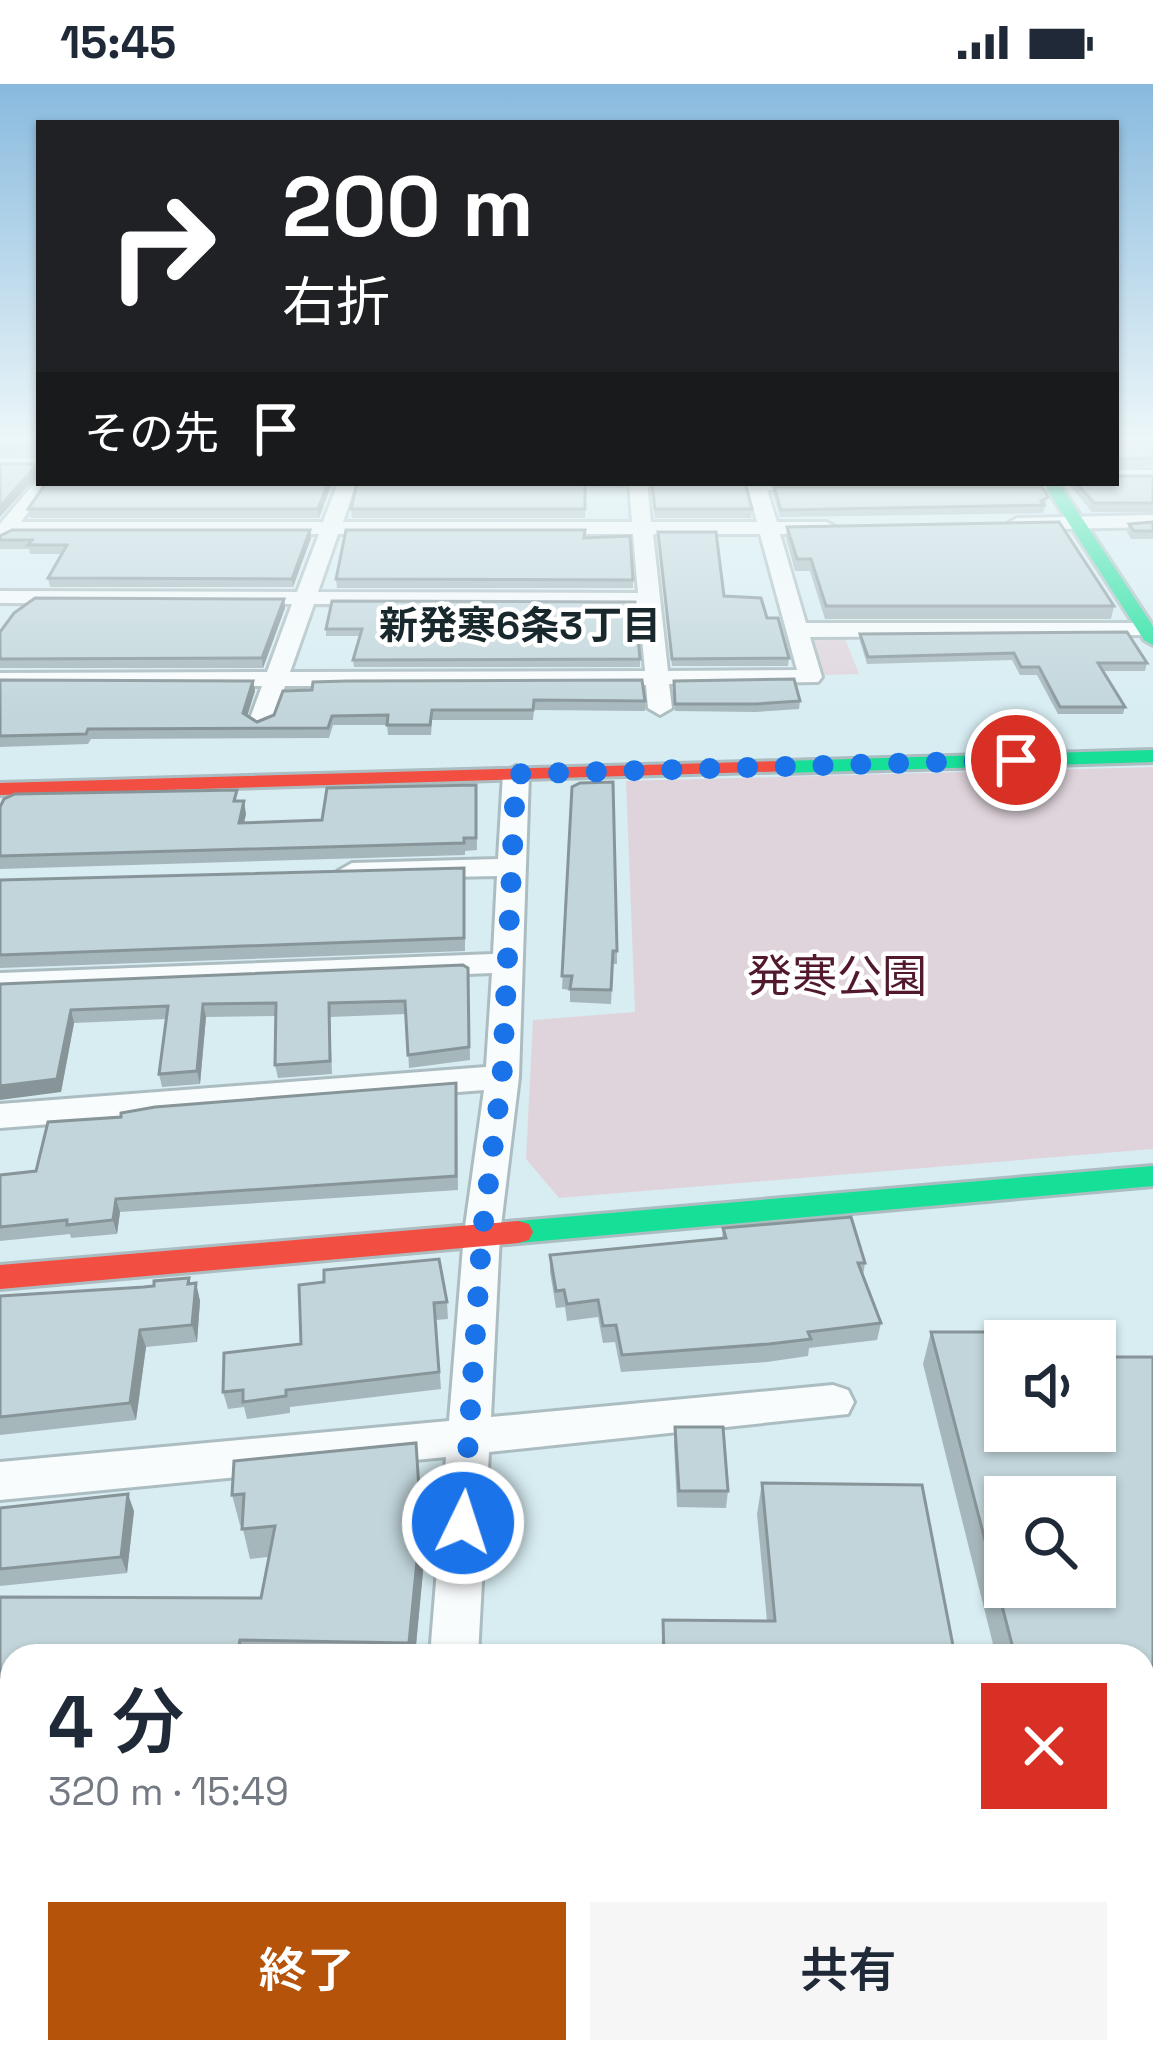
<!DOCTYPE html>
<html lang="ja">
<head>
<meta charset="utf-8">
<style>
	:root { --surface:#fff; --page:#f6f6f7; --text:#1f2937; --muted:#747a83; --accent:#b45309 }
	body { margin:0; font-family:"Space Grotesk","Noto Sans JP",sans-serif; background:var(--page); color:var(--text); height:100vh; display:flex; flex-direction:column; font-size:45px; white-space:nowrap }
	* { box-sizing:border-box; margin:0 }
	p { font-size:39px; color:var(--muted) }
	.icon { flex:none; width:66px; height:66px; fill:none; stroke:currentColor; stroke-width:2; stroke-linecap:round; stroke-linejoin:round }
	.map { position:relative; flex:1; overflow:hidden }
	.sheet { position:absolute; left:0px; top:1560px; width:1155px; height:420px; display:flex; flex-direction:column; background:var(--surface); border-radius:36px 36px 0 0; box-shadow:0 3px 9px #0004 }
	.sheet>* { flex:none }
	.guide { position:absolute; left:36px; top:36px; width:1083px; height:366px; border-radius:0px; box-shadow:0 3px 9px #0004; background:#202124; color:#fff; overflow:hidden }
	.controls { position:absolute; left:984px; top:1236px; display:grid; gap:24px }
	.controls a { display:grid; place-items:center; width:132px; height:132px; border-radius:0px; background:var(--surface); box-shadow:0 3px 9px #0004; font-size:60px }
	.pin { position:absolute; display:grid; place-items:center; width:102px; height:102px; color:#fff; margin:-51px; border:6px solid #fff; border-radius:50%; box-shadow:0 3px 12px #0007 }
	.me { position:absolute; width:132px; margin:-66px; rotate:4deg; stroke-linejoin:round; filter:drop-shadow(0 0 9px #0008) }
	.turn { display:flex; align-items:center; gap:42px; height:252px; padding:0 48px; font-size:54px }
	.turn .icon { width:156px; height:156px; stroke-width:2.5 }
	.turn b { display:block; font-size:84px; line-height:102px }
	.then { display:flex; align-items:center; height:114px; padding:0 48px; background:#0003; gap:24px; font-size:45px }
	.round { display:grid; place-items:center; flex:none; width:126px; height:126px; border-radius:0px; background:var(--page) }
	.overview { display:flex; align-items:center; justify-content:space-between; height:204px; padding:0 48px }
	h1 { font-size:72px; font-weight:600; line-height:90px }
	.cta { display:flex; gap:24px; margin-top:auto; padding:24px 48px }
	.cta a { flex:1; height:138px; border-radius:0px; background:var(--accent); color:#fff; font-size:48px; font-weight:600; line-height:138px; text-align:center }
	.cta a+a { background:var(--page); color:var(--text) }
	.status { display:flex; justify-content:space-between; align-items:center; height:84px; padding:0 60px; background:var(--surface); direction:ltr }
	.status svg { height:33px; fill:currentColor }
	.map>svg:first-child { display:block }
	.green { fill:#e0d4dc }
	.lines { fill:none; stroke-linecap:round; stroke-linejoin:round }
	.street-casing { stroke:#acbdc1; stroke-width:6 }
	.fast-casing { stroke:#acbdc1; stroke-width:6 }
	.jam-casing { stroke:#acbdc1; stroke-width:6 }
	.street { fill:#f9fcfd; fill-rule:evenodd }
	.fast { fill:#16e098; fill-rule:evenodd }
	.jam { fill:#f24e42; fill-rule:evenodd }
	.wall { fill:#a6b7bb; fill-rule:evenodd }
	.shaded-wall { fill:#879599 }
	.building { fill:#c1d5da; stroke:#879599; stroke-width:3; fill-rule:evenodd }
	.route { stroke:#1a73e8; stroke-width:21; stroke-dasharray:0 37.8 }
	.labels { text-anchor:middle; stroke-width:9; stroke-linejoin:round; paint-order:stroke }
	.far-neighbourhood-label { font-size:39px; font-weight:bold; fill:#19282c; stroke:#fff }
	.park-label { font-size:45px; fill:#51182e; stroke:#fff }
</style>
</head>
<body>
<div class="status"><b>15:45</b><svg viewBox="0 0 49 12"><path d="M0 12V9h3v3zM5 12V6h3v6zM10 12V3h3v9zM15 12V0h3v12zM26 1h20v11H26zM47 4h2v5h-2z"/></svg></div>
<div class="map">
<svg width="1153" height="1980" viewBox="0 0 1153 1980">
	<rect width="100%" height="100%" fill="#d7edf2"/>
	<path class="green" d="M 819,552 L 844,552 L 859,590 L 823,591 L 814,556 Z
		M 1153,683 L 1153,1065 L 559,1114 L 526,1075 L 533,936 L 635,928 L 626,697 Z"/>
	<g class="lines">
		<defs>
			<path id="street" d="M 0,374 L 39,374 L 39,384 L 0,384 Z
				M 1116,386 L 1153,386 L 1153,396 L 1116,396 Z
				M 39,394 L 39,399 L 49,399 L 21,438 L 323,438 L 338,399 L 356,399 L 343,438 L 632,438 L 629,399 L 647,399 L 651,438 L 757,438 L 747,399 L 1061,399 L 1052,406 L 767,406 L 777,438 L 827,438 L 837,444 L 827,450 L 780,450 L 806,539 L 1146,539 L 1153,541 L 1153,551 L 810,553 L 822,593 L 818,598 L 669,600 L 672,624 L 660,631 L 648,624 L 646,601 L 285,602 L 273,637 L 261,644 L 249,637 L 262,602 L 0,603 L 0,589 L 267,588 L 292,520 L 0,519 L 0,507 L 297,508 L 319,450 L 13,450 L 0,460 L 0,440 ZM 338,450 L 633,450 L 638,509 L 318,508 ZM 653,450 L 760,450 L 797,586 L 668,587 ZM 314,520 L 639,521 L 645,587 L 290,588 Z
				M 1153,431 L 1153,443 L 1017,446 L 1007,440 L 1017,434 Z
				M 516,682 L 529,690 L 519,993 L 500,1150 L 491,1333 L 833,1301 L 848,1306 L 854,1318 L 848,1330 L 489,1368 L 478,1572 L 430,1572 L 446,1373 L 0,1416 L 0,1378 L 449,1337 L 464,1150 L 484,1006 L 0,1044 L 0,1020 L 486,983 L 492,889 L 0,909 L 0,889 L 493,870 L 497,792 L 352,795 L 338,787 L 352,779 L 498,775 L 503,690 Z
				M 397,1968 L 455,1968 L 454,1980 L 396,1980 Z"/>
			<path id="fast" d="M 1043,399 L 1059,399 L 1153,542 L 1153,561 L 1144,556 Z
				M 1153,666 L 1153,678 L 784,689 L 774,683 L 784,677 Z
				M 1153,1082 L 1153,1102 L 518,1159 L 507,1156 L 503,1148 L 507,1140 L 518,1137 Z"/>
			<path id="jam" d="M 784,677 L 791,679 L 791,687 L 0,711 L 0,699 Z
				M 518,1137 L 529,1140 L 533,1148 L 529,1156 L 518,1159 L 0,1205 L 0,1181 Z"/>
		</defs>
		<use href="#street" class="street-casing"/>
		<use href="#fast" class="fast-casing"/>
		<use href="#jam" class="jam-casing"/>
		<use href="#street" class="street"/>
		<use href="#fast" class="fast"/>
		<use href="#jam" class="jam"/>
	</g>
	<path class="wall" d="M 0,358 L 39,358 L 39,370 L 0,371 Z
		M 1116,358 L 1153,358 L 1153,382 L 1116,383 Z
		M 1118,392 L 1153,392 L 1153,428 L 1092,428 L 1068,399 L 1116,399 Z
		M 332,399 L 319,434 L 30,434 L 28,425 Z
		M 357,399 L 627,399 L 625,404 L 585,403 L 585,434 L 352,434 L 351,425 Z
		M 650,399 L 745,399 L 752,425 L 751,434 L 655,434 Z
		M 774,403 L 1048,413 L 1043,429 L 780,433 L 773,410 Z
		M 1153,438 L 1153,455 L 1131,455 L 1127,448 L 1129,440 Z
		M 787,443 L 1114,522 L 1111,535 L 825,535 L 810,487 L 795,487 L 786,454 Z
		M 310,446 L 311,454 L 293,503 L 50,503 L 48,494 L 62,470 L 30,470 L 29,465 L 0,465 L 0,452 Z
		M 658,448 L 724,512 L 767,534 L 789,574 L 788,582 L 672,582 Z
		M 584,454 L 633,496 L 633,504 L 337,504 L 336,495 Z
		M 284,515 L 285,524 L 263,584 L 0,584 L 0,548 Z
		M 332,517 L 640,575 L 640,583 L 354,583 L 353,576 L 360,552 L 326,552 L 326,545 Z
		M 860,550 L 1147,579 L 1145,587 L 1102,587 L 1125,623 L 1123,630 L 1058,630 L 1037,591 L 1020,591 L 1012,576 L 867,580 L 860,557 Z
		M 0,596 L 253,597 L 255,607 L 247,631 L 257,638 L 274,631 L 283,607 L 645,617 L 645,627 L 534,626 L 533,636 L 432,636 L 431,651 L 388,651 L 387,641 L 333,641 L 329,654 L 91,655 L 88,660 L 0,663 Z
		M 674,597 L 800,617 L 799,625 L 755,628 L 675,627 Z
		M 476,701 L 477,766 L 465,767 L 465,771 L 0,785 L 0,723 L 239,717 L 246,730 L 244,739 L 322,736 Z
		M 572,703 L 617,867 L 617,880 L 613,880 L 611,920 L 570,918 L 570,906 L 562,905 Z
		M 0,796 L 465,797 L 465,867 L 0,884 Z
		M 468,884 L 470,976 L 409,984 L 406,930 L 330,933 L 332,990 L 278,994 L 275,981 L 276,932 L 206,933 L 200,1000 L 162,1003 L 159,990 L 166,935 L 74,939 L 61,1008 L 0,900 Z
		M 457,1013 L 458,1106 L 120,1128 L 117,1150 L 71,1154 L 70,1150 L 0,1157 L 0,1091 L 36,1087 Z
		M 723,1144 L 865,1179 L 863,1192 L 881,1239 L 877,1256 L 809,1264 L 808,1272 L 767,1278 L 621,1288 L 615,1258 L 603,1259 L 598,1233 L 567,1237 L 565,1223 L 556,1224 L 550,1188 L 550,1171 L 722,1154 Z
		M 189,1194 L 190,1200 L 196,1199 L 200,1217 L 197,1258 L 146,1263 L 136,1336 L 0,1351 L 0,1212 L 144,1203 Z
		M 299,1201 L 447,1218 L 448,1235 L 436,1236 L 441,1305 L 290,1323 L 290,1329 L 247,1335 L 244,1323 L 228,1325 L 223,1308 L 301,1260 Z
		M 931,1248 L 1038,1248 L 1041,1257 L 1005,1257 L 1005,1347 L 1095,1347 L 1095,1273 L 1153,1273 L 1153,1980 L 1079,1980 L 1076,1968 L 1143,1968 L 1143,1572 L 996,1572 L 923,1280 ZM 1005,1413 L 1095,1413 L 1095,1503 L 1005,1503 Z
		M 675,1343 L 728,1407 L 726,1424 L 677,1423 L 674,1360 Z
		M 416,1359 L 425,1466 L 415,1572 L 12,1572 L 12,1968 L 183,1968 L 181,1980 L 0,1980 L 0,1513 L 261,1514 L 268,1473 L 250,1475 L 242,1441 L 240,1441 L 232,1411 L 234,1377 Z
		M 762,1399 L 955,1572 L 661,1572 L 663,1536 L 767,1537 L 757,1430 Z
		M 0,1424 L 134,1427 L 127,1489 L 0,1502 Z
		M 721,1968 L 1039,1968 L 1041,1980 L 722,1980 Z"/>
	<path class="shaded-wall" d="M 37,381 L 39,390 L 0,433 L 0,422 Z
		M 328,399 L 332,399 L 319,434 L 318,425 Z
		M 310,446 L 311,454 L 293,503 L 292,495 Z
		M 284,515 L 285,524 L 263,584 L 262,574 Z
		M 253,597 L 255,607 L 245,639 L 243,629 Z
		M 244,717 L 246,730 L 241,751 L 239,739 Z
		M 203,920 L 206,933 L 200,1000 L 197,987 Z
		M 71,926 L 74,939 L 61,1008 L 0,1016 L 0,1002 Z
		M 116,1115 L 120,1128 L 117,1150 L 113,1136 Z
		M 196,1199 L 200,1217 L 197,1258 L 192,1241 Z
		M 140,1246 L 146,1263 L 136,1336 L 130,1319 Z
		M 416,1359 L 425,1466 L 415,1572 L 411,1572 L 409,1559 Z
		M 128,1410 L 134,1427 L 127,1489 L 121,1473 Z
		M 240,1556 L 246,1572 L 237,1572 Z
		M 166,1968 L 183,1968 L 181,1980 L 163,1980 Z"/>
	<path class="building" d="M 0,358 L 39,358 L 39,368 L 37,362 L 0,363 Z
		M 1116,358 L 1153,358 L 1153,374 L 1116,375 Z
		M 39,379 L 39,383 L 37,381 L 0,422 L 0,380 L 37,380 Z
		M 1116,390 L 1118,392 L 1153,392 L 1153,419 L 1094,419 L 1076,399 L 1116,399 Z
		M 46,399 L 328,399 L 318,425 L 28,425 Z
		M 357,399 L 585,399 L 585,425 L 351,425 Z
		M 652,399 L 745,399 L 752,425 L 655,425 Z
		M 774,403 L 1042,403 L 1048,413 L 1041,417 L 1044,421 L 781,426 Z
		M 1059,438 L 1114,522 L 826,522 L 811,475 L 797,475 L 787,443 Z
		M 1153,438 L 1153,447 L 1134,447 L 1129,440 Z
		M 12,446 L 310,446 L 292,495 L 48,494 L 67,461 L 28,461 L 32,456 L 0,456 L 0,452 Z
		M 346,446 L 585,446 L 584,454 L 630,452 L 633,496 L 336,495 Z
		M 658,448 L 716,448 L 724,512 L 761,514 L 767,534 L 778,534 L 789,574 L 672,575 Z
		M 35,514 L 284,515 L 262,574 L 0,575 L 0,548 L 14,529 Z
		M 332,517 L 635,518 L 640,575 L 353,576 L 362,545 L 326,545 Z
		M 1127,548 L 1147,579 L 1098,579 L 1125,623 L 1060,623 L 1039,583 L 1021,583 L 1014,569 L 868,573 L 860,550 Z
		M 794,595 L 800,617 L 756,620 L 675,620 L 674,597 Z
		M 0,596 L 253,597 L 243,629 L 257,638 L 274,631 L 283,607 L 312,606 L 313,598 L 347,597 L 642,596 L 645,617 L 534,616 L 533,626 L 432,626 L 430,641 L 387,641 L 388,631 L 332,632 L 328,644 L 88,645 L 86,650 L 0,652 Z
		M 613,698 L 617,867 L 613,867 L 611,906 L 570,905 L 572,892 L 562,892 L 572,703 L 580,699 Z
		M 476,701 L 476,754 L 464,754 L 464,759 L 0,772 L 0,723 L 4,715 L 15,710 L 237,706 L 234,717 L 244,717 L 239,739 L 322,736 L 327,704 Z
		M 464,784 L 464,854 L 0,871 L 0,796 Z
		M 463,881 L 468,884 L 469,963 L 408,971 L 405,917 L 329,919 L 330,977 L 275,981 L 276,919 L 203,920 L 197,987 L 159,990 L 168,922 L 71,926 L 57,995 L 0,1002 L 0,900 Z
		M 456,999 L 456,1092 L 116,1115 L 113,1136 L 67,1141 L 67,1136 L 0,1143 L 0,1091 L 36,1087 L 48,1038 L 121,1033 L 121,1029 L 155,1023 Z
		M 851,1133 L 865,1179 L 858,1179 L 881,1239 L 808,1248 L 811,1255 L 769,1260 L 622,1271 L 616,1241 L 603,1242 L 598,1216 L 567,1220 L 564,1206 L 556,1207 L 550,1171 L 726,1154 L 723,1144 Z
		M 439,1175 L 447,1218 L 434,1219 L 439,1288 L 286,1306 L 286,1312 L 243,1318 L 243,1306 L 223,1308 L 224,1269 L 301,1260 L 299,1201 L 324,1198 L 324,1186 Z
		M 189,1194 L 188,1200 L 196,1199 L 192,1241 L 140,1246 L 130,1319 L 0,1333 L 0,1212 L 144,1203 L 154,1202 L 154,1197 Z
		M 931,1248 L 1038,1248 L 1041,1257 L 1005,1257 L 1005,1347 L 1095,1347 L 1095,1273 L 1153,1273 L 1153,1980 L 1101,1980 L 1098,1968 L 1143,1968 L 1143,1572 L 1015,1572 ZM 1005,1413 L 1095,1413 L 1095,1503 L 1005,1503 Z
		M 675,1343 L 723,1343 L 728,1407 L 679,1407 Z
		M 416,1359 L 421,1436 L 409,1559 L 240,1556 L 237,1572 L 12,1572 L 12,1968 L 166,1968 L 163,1980 L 0,1980 L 0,1513 L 261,1514 L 275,1442 L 242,1445 L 244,1410 L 232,1411 L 234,1377 Z
		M 762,1399 L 922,1401 L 955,1572 L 664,1572 L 663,1536 L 775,1537 Z
		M 128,1410 L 121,1473 L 0,1485 L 0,1424 Z
		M 728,1968 L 1039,1968 L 1041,1980 L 728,1980 Z"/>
	<linearGradient id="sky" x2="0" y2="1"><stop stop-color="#88bade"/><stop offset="0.56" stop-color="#edf7f9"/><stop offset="1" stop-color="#edf7f9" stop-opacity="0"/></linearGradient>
	<rect width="1153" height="636" fill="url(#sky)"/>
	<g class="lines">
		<path class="route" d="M 463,1439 L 482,1150 L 502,993 L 516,690 L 1016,676"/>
	</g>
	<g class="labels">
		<g class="far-neighbourhood-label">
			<text x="520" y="555">新発寒6条3丁目</text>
		</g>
		<g class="park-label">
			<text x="837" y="908">発寒公園</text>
		</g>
	</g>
</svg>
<div class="controls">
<a><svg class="icon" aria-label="sound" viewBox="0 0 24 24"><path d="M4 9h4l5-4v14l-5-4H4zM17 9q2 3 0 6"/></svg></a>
<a><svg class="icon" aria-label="search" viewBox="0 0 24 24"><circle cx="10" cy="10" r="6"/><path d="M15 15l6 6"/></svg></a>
</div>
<div class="pin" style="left:1016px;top:676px;background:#d93025"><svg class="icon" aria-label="arrive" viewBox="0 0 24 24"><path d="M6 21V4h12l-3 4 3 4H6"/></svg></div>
<svg class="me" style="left:463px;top:1439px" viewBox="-20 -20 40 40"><circle r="17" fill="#1a73e8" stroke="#fff" stroke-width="3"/><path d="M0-11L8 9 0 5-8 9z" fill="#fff"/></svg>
<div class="guide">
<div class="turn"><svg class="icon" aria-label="right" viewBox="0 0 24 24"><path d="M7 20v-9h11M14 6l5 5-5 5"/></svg><div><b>200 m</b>右折</div></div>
<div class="then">その先<svg class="icon" aria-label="arrive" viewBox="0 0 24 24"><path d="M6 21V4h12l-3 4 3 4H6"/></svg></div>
</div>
<section class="sheet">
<div class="overview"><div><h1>4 分</h1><p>320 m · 15:49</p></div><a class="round" style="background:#d93025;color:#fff"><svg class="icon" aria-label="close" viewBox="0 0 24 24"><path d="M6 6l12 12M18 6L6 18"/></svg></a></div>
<div class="cta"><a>終了</a><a>共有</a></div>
</section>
</div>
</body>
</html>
